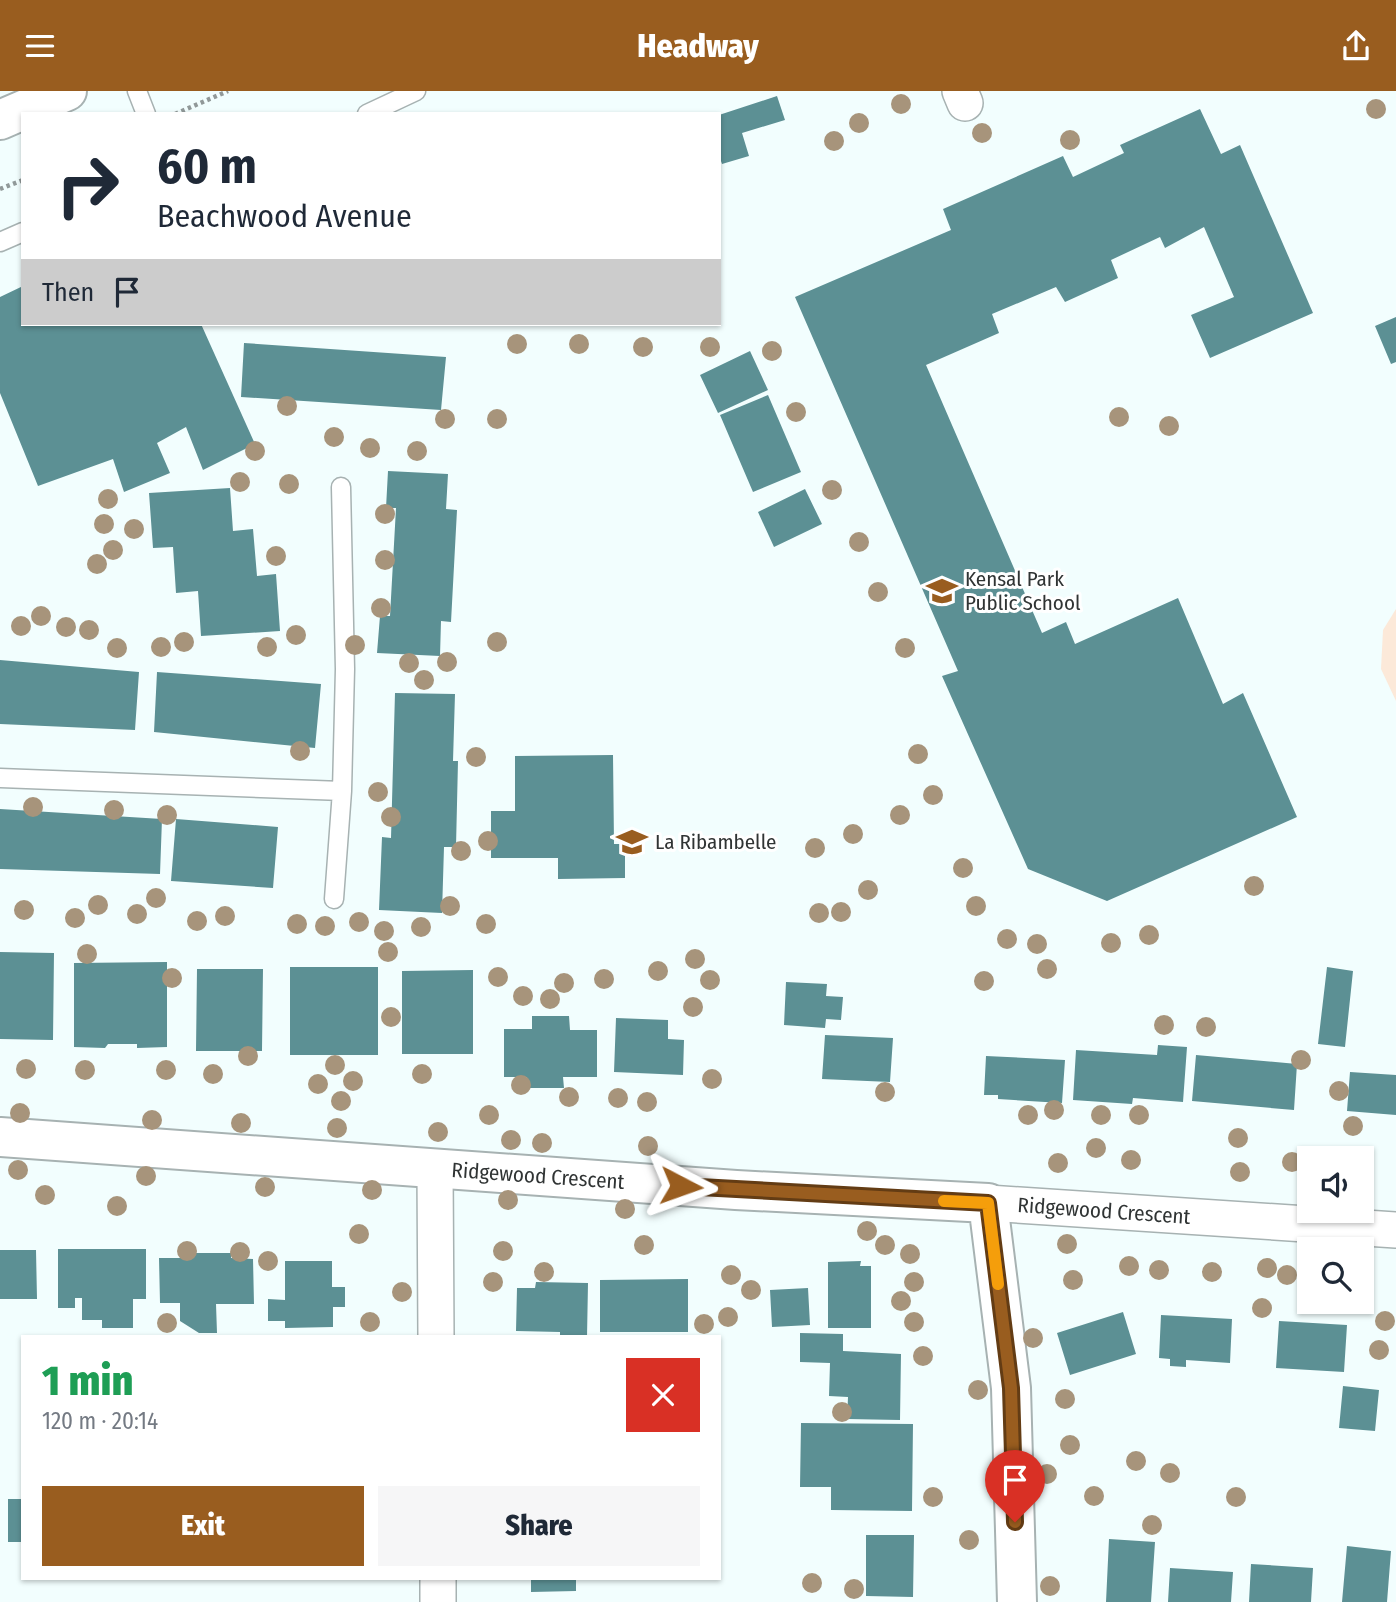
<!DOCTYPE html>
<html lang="en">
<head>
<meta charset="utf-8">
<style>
	:root { --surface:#fff; --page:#f6f6f7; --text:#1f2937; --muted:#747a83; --accent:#995d1f }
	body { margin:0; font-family:"Fira Sans Condensed",sans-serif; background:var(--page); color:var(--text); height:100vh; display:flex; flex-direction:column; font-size:26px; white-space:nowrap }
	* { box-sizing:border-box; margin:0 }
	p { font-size:23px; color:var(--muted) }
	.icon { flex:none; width:38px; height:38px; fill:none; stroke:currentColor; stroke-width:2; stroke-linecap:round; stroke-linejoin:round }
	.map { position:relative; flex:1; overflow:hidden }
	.panel { position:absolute; left:21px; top:1244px; width:700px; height:245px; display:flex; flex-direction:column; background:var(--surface); border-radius:0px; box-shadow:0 2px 5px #0004 }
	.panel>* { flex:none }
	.guide { position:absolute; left:21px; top:21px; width:700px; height:214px; border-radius:0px; box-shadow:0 2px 5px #0004; background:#fff; color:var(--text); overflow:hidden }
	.controls { position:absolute; left:1297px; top:1055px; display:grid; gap:14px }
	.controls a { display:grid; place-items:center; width:77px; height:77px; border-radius:0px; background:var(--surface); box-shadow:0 2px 5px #0004; font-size:35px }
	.pin { position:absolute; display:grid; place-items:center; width:60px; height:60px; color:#fff; margin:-72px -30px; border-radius:50% 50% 50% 0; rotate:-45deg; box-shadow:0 0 7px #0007 }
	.pin .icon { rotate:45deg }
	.me { position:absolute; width:77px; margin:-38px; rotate:94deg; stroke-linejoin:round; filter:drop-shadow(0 0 5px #0008) }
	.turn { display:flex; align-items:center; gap:24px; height:147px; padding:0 21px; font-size:32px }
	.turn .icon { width:91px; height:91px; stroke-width:2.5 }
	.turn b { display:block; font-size:49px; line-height:60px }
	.then { display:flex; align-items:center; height:66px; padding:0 21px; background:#0003; gap:14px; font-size:26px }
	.round { display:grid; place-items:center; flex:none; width:74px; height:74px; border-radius:0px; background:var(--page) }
	.headline { display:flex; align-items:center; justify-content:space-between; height:119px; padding:0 21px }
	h1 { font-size:42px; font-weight:800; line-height:52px; color:#1e9e55 }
	.button { display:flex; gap:14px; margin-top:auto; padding:14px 21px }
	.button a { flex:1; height:80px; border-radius:0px; background:var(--accent); color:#fff; font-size:28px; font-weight:800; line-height:80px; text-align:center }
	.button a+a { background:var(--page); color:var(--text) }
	header { display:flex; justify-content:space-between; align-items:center; height:91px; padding:0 21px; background:var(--accent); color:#fff; font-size:32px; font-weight:800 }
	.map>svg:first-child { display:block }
	.green { fill:#fce9d9 }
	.building { fill:#5c9094 }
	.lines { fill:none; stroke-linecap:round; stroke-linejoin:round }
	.service-casing { stroke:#a7b2b2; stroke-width:21 }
	.minor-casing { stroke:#a7b2b2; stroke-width:38 }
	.tertiary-casing { stroke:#a7b2b2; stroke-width:42 }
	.secondary-casing { stroke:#a7b2b2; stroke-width:42 }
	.path { stroke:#919999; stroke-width:4.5; stroke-dasharray:3.5 3.5; stroke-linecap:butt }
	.service { stroke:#fff; stroke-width:18 }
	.minor { stroke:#fff; stroke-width:35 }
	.tertiary { stroke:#fff; stroke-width:38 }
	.secondary { stroke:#fff; stroke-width:38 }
	.tree { fill:#a7947b }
	.route-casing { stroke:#633c14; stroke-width:18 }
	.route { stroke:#995d1f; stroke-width:12 }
	.slow { stroke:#f59e0b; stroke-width:12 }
	.labels { text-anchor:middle; stroke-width:6; stroke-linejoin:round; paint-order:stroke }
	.poi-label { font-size:21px; fill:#303434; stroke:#fff; text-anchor:start }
	.street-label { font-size:21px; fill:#303434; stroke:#fff }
</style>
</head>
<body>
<header><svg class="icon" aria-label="menu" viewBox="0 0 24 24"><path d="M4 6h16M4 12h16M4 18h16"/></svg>Headway<svg class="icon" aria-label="share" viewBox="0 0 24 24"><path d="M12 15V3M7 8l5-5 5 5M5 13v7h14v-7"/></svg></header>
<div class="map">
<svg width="1396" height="1511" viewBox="0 0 1396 1511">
	<rect width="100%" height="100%" fill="#f2fefe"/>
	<path class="green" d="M 1396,518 L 1396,610 L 1381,578 L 1383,539 Z"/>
	<path class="building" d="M 777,5 L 785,29 L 742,42 L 749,65 L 722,73 L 719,64 L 719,24 Z
		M 1200,18 L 1221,63 L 1240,54 L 1313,222 L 1210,267 L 1191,224 L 1234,206 L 1204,136 L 1165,157 L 1160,146 L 1111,169 L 1118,187 L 1065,211 L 1056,196 L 992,223 L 999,242 L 926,274 L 1042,542 L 1066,531 L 1075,553 L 1178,507 L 1223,613 L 1243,602 L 1297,726 L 1107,810 L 1028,778 L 942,585 L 958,580 L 795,206 L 951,139 L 943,118 L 1063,65 L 1073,86 L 1124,62 L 1120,54 Z
		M 23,195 L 23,233 L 201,233 L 255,353 L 203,379 L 186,336 L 157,352 L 170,382 L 124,401 L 113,368 L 38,395 L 0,302 L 0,206 Z
		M 1396,226 L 1396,271 L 1391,273 L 1375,235 Z
		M 244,252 L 446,266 L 441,319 L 241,306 Z
		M 750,260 L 768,299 L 718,322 L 700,284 Z
		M 768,304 L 801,381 L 753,401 L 720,324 Z
		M 388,380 L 448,383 L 446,418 L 457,419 L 451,531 L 441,530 L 440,565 L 377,562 L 380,525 L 390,525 L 396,417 L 386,417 Z
		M 230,397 L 233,440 L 253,438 L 257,485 L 276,483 L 280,540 L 201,545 L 198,500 L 176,502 L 173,456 L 153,457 L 149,402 Z
		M 805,398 L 822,433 L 774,456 L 758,421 Z
		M 0,569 L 139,581 L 135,639 L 0,633 Z
		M 157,581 L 321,593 L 315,657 L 154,641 Z
		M 395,602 L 455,603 L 453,670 L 458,670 L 456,756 L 444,756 L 442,822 L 379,819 L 382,746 L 391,747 Z
		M 613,664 L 614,753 L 625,753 L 625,787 L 558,788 L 558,767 L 491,767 L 491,720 L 515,720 L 515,665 Z
		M 0,718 L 162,728 L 160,783 L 0,778 Z
		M 176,728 L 278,736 L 273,797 L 171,790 Z
		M 0,861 L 54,862 L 53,949 L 0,948 Z
		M 167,871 L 167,956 L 137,957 L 137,953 L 108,953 L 105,957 L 74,956 L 74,872 Z
		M 290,876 L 378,876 L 378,964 L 290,964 Z
		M 1327,876 L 1353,880 L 1345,956 L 1318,953 Z
		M 197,878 L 263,878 L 262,960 L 196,960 Z
		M 473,879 L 473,963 L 402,963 L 402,880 Z
		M 786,891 L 827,893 L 826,905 L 843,906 L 841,929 L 826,928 L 825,937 L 784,934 Z
		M 532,925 L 569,925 L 570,939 L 597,939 L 597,986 L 563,986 L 564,997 L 527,997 L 527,986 L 504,986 L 504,938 L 532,938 Z
		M 616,927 L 668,929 L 668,948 L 684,949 L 683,984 L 614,981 Z
		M 825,944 L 893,947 L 890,991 L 822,988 Z
		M 1158,954 L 1187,956 L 1183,1011 L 1133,1007 L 1132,1013 L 1073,1009 L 1076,959 L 1157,964 Z
		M 1196,964 L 1297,973 L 1294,1019 L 1192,1010 Z
		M 986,965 L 1065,969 L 1062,1012 L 998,1008 L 998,1004 L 984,1004 Z
		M 1350,981 L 1396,984 L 1396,1024 L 1347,1020 Z
		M 58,1158 L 146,1158 L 146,1208 L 133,1208 L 133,1237 L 102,1237 L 102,1229 L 82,1229 L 82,1207 L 75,1207 L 75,1217 L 58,1217 Z
		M 0,1159 L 36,1159 L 37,1208 L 0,1208 Z
		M 191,1162 L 231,1162 L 231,1167 L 253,1168 L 254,1213 L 216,1213 L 217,1242 L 199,1242 L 180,1230 L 180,1212 L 160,1212 L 159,1167 L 190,1167 Z
		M 285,1170 L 332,1170 L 332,1196 L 345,1196 L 345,1216 L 333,1216 L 333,1236 L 285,1237 L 285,1230 L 268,1230 L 268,1208 L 285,1209 Z
		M 861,1170 L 860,1175 L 871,1175 L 871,1237 L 828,1237 L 828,1171 Z
		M 688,1188 L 688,1241 L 600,1241 L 600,1189 Z
		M 536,1191 L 588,1192 L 587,1246 L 560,1246 L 560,1241 L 516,1240 L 517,1197 L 535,1197 Z
		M 808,1197 L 810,1234 L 772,1236 L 770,1199 Z
		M 1123,1221 L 1136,1263 L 1070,1284 L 1057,1242 Z
		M 1161,1224 L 1232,1228 L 1230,1272 L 1186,1269 L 1186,1276 L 1170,1275 L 1170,1268 L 1159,1267 Z
		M 1279,1230 L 1347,1234 L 1344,1281 L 1276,1277 Z
		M 800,1242 L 843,1243 L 843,1260 L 901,1263 L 900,1329 L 847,1328 L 848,1306 L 829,1305 L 830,1272 L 800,1271 Z
		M 1343,1295 L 1379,1299 L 1375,1340 L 1339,1337 Z
		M 801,1332 L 913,1333 L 912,1420 L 831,1419 L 831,1396 L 800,1396 Z
		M 8,1408 L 23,1408 L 23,1451 L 8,1451 Z
		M 866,1444 L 914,1444 L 913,1506 L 866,1505 Z
		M 1109,1448 L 1155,1451 L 1151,1511 L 1106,1511 Z
		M 1347,1455 L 1391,1460 L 1387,1511 L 1342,1511 Z
		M 1251,1473 L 1313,1477 L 1311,1511 L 1249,1511 Z
		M 1170,1477 L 1233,1481 L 1231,1511 L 1168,1511 Z
		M 531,1488 L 576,1488 L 576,1500 L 531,1501 Z"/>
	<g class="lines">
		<defs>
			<path id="service" d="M 137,0 L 146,23
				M 367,23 L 416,0
				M 0,151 L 23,141
				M 0,687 L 342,700
				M 334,808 L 342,700 L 345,578 L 341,396"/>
			<path id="minor" d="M 960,0 L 965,12
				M 435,1077 L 436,1246
				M 988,1112 L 1396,1139
				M 438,1488 L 438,1511"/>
			<path id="tertiary" d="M 0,1046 L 736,1099 L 988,1112 L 1011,1297 L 1017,1511"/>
			<path id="secondary" d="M 0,29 L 67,0"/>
		</defs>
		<use href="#service" class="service-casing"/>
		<use href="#minor" class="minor-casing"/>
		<use href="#tertiary" class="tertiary-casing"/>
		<use href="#secondary" class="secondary-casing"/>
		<path class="path" d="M 175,23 L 228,0
			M 0,98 L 23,89"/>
		<use href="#service" class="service"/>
		<use href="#minor" class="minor"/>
		<use href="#tertiary" class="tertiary"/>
		<use href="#secondary" class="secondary"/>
	</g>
	<g class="tree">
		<circle cx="901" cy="13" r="10"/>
		<circle cx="1376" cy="18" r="10"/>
		<circle cx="859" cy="32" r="10"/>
		<circle cx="982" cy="42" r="10"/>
		<circle cx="1070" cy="49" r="10"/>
		<circle cx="834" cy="50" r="10"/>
		<circle cx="517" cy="253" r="10"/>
		<circle cx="579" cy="253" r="10"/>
		<circle cx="643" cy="256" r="10"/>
		<circle cx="710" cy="256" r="10"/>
		<circle cx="772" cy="260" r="10"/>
		<circle cx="287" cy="315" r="10"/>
		<circle cx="796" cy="321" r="10"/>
		<circle cx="1119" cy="326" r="10"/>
		<circle cx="445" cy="328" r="10"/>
		<circle cx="497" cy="328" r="10"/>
		<circle cx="1169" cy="335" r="10"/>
		<circle cx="334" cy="346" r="10"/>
		<circle cx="370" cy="357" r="10"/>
		<circle cx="255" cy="360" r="10"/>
		<circle cx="417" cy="360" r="10"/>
		<circle cx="240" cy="391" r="10"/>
		<circle cx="289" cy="393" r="10"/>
		<circle cx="832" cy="399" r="10"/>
		<circle cx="108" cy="408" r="10"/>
		<circle cx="385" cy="423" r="10"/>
		<circle cx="104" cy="433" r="10"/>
		<circle cx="134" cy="438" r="10"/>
		<circle cx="859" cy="451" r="10"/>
		<circle cx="113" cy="459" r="10"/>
		<circle cx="276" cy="465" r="10"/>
		<circle cx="385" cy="469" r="10"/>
		<circle cx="97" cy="473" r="10"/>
		<circle cx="878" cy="501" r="10"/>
		<circle cx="381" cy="517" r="10"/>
		<circle cx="41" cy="525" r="10"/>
		<circle cx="21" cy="535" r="10"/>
		<circle cx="66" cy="536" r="10"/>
		<circle cx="89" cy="539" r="10"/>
		<circle cx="296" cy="544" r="10"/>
		<circle cx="184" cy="551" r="10"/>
		<circle cx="497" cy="551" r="10"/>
		<circle cx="355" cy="554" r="10"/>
		<circle cx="161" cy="556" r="10"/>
		<circle cx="267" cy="556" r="10"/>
		<circle cx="117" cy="557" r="10"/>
		<circle cx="905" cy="557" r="10"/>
		<circle cx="447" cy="571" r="10"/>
		<circle cx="409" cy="572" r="10"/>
		<circle cx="424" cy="589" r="10"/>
		<circle cx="300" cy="660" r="10"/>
		<circle cx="918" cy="663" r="10"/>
		<circle cx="476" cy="666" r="10"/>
		<circle cx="378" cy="701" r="10"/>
		<circle cx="933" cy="704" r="10"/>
		<circle cx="33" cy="716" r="10"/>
		<circle cx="114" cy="719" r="10"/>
		<circle cx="167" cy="724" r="10"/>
		<circle cx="900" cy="724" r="10"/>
		<circle cx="391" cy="726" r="10"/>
		<circle cx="853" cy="743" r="10"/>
		<circle cx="488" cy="750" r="10"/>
		<circle cx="815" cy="757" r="10"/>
		<circle cx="461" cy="760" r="10"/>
		<circle cx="963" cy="777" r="10"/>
		<circle cx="1254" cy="795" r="10"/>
		<circle cx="868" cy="799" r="10"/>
		<circle cx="156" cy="807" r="10"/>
		<circle cx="98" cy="814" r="10"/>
		<circle cx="450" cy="815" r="10"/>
		<circle cx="976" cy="815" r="10"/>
		<circle cx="24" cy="819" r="10"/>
		<circle cx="841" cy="821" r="10"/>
		<circle cx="819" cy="822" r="10"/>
		<circle cx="137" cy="823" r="10"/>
		<circle cx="225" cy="825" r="10"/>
		<circle cx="75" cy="827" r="10"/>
		<circle cx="197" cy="830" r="10"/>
		<circle cx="359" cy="831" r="10"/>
		<circle cx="297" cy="833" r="10"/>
		<circle cx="486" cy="833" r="10"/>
		<circle cx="325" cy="835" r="10"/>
		<circle cx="421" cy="836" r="10"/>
		<circle cx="384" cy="840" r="10"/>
		<circle cx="1149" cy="844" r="10"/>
		<circle cx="1007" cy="848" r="10"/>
		<circle cx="1111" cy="852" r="10"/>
		<circle cx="1037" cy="853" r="10"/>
		<circle cx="388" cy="861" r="10"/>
		<circle cx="87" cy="863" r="10"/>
		<circle cx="695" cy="868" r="10"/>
		<circle cx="1047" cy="878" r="10"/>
		<circle cx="658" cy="880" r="10"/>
		<circle cx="498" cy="886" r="10"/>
		<circle cx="172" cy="887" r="10"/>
		<circle cx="604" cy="888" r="10"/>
		<circle cx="710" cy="889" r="10"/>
		<circle cx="984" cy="890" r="10"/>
		<circle cx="564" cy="892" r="10"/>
		<circle cx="523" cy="905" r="10"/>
		<circle cx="550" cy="908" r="10"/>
		<circle cx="693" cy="916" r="10"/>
		<circle cx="391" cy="926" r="10"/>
		<circle cx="1164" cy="934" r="10"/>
		<circle cx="1206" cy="936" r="10"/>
		<circle cx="248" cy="965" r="10"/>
		<circle cx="1301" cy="969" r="10"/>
		<circle cx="335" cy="974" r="10"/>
		<circle cx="26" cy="978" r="10"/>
		<circle cx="85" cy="979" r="10"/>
		<circle cx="166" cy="979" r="10"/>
		<circle cx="213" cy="983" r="10"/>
		<circle cx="422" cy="983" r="10"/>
		<circle cx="712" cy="988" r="10"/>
		<circle cx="353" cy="990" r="10"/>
		<circle cx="318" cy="993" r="10"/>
		<circle cx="521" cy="994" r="10"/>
		<circle cx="1339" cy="1000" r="10"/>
		<circle cx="885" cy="1001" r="10"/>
		<circle cx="569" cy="1006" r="10"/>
		<circle cx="618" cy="1007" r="10"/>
		<circle cx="341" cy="1010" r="10"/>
		<circle cx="647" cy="1011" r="10"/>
		<circle cx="1054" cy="1019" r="10"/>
		<circle cx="20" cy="1022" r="10"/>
		<circle cx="489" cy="1024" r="10"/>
		<circle cx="1028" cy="1024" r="10"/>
		<circle cx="1101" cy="1024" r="10"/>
		<circle cx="1139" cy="1024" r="10"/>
		<circle cx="152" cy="1029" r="10"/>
		<circle cx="241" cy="1032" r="10"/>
		<circle cx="1353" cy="1035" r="10"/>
		<circle cx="337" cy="1037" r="10"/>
		<circle cx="438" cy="1041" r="10"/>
		<circle cx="1238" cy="1047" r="10"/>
		<circle cx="511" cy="1049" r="10"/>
		<circle cx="542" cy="1052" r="10"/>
		<circle cx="648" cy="1055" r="10"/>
		<circle cx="1096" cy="1057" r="10"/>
		<circle cx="1131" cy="1069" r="10"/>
		<circle cx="1292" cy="1071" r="10"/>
		<circle cx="1058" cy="1072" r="10"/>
		<circle cx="18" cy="1079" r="10"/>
		<circle cx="1240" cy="1081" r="10"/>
		<circle cx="146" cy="1085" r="10"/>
		<circle cx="265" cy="1096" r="10"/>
		<circle cx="372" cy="1099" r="10"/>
		<circle cx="45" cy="1104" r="10"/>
		<circle cx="508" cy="1109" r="10"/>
		<circle cx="117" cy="1115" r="10"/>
		<circle cx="625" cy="1118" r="10"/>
		<circle cx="867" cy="1140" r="10"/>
		<circle cx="359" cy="1143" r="10"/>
		<circle cx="1067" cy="1153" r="10"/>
		<circle cx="644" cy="1154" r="10"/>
		<circle cx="885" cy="1154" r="10"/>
		<circle cx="187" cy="1160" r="10"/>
		<circle cx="503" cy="1160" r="10"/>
		<circle cx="240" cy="1161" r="10"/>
		<circle cx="910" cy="1163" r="10"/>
		<circle cx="268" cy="1170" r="10"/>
		<circle cx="1129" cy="1175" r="10"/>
		<circle cx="1267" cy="1177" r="10"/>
		<circle cx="1159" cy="1179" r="10"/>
		<circle cx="544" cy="1181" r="10"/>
		<circle cx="1212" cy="1181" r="10"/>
		<circle cx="731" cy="1184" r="10"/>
		<circle cx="1287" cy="1184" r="10"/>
		<circle cx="1073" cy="1189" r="10"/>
		<circle cx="493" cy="1191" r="10"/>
		<circle cx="914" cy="1191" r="10"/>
		<circle cx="751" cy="1199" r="10"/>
		<circle cx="402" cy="1201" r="10"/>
		<circle cx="901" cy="1210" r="10"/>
		<circle cx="1262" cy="1217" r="10"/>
		<circle cx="728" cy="1226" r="10"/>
		<circle cx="1385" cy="1230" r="10"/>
		<circle cx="370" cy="1231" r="10"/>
		<circle cx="914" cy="1231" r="10"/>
		<circle cx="167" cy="1232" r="10"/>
		<circle cx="704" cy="1233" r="10"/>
		<circle cx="1033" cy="1247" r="10"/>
		<circle cx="1379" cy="1259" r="10"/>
		<circle cx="923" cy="1265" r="10"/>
		<circle cx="978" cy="1299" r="10"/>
		<circle cx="1065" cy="1308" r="10"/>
		<circle cx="842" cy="1321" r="10"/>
		<circle cx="1070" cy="1354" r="10"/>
		<circle cx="1136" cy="1370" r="10"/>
		<circle cx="1170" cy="1382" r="10"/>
		<circle cx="1047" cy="1383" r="10"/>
		<circle cx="1094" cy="1405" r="10"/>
		<circle cx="933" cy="1406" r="10"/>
		<circle cx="1236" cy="1406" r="10"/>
		<circle cx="1152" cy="1434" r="10"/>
		<circle cx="969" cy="1449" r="10"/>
		<circle cx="812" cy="1492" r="10"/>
		<circle cx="1050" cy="1495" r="10"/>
		<circle cx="854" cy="1498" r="10"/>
	</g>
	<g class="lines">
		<defs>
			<path id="route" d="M 681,1095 L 988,1112 L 1011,1297 L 1015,1431"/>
		</defs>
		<use href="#route" class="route-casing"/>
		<use href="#route" class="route"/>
		<path class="slow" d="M 944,1110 L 988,1112 L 998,1193"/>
	</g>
	<defs>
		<symbol id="school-bare" viewBox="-9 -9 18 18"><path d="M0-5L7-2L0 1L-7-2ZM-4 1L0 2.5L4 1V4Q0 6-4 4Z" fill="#995d1f" stroke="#fff" stroke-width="2.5" paint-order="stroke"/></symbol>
	</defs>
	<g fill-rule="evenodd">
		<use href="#school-bare" x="920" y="478" width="44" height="44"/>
		<use href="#school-bare" x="610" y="729" width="44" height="44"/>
	</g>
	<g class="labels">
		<g class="poi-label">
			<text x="965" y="495">Kensal Park<tspan x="965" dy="24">Public School</tspan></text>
			<text x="655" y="758">La Ribambelle</text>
		</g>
		<g class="street-label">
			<text transform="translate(538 1085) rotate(4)" y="7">Ridgewood Crescent</text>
			<text transform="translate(1104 1120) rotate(4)" y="7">Ridgewood Crescent</text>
		</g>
	</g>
</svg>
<div class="controls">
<a><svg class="icon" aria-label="sound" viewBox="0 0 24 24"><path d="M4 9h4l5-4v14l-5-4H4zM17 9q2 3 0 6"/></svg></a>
<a><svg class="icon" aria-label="search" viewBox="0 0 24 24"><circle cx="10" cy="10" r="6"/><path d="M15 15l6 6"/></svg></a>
</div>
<div class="pin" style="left:1015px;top:1431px;background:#d93025"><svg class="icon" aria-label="arrive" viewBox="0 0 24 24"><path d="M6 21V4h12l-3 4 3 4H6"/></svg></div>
<svg class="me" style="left:681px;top:1095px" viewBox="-20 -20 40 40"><path d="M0-17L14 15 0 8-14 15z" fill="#995d1f" stroke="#fff" stroke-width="4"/></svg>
<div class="guide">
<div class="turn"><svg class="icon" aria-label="right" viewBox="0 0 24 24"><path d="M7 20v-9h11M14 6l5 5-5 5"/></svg><div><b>60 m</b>Beachwood Avenue</div></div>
<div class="then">Then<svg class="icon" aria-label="arrive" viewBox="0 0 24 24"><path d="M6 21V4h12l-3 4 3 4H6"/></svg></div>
</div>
<section class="panel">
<div class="headline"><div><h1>1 min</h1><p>120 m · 20:14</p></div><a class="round" style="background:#d93025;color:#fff"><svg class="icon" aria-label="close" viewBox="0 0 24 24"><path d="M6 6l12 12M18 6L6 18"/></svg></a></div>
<div class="button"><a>Exit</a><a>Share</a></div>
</section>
</div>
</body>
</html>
